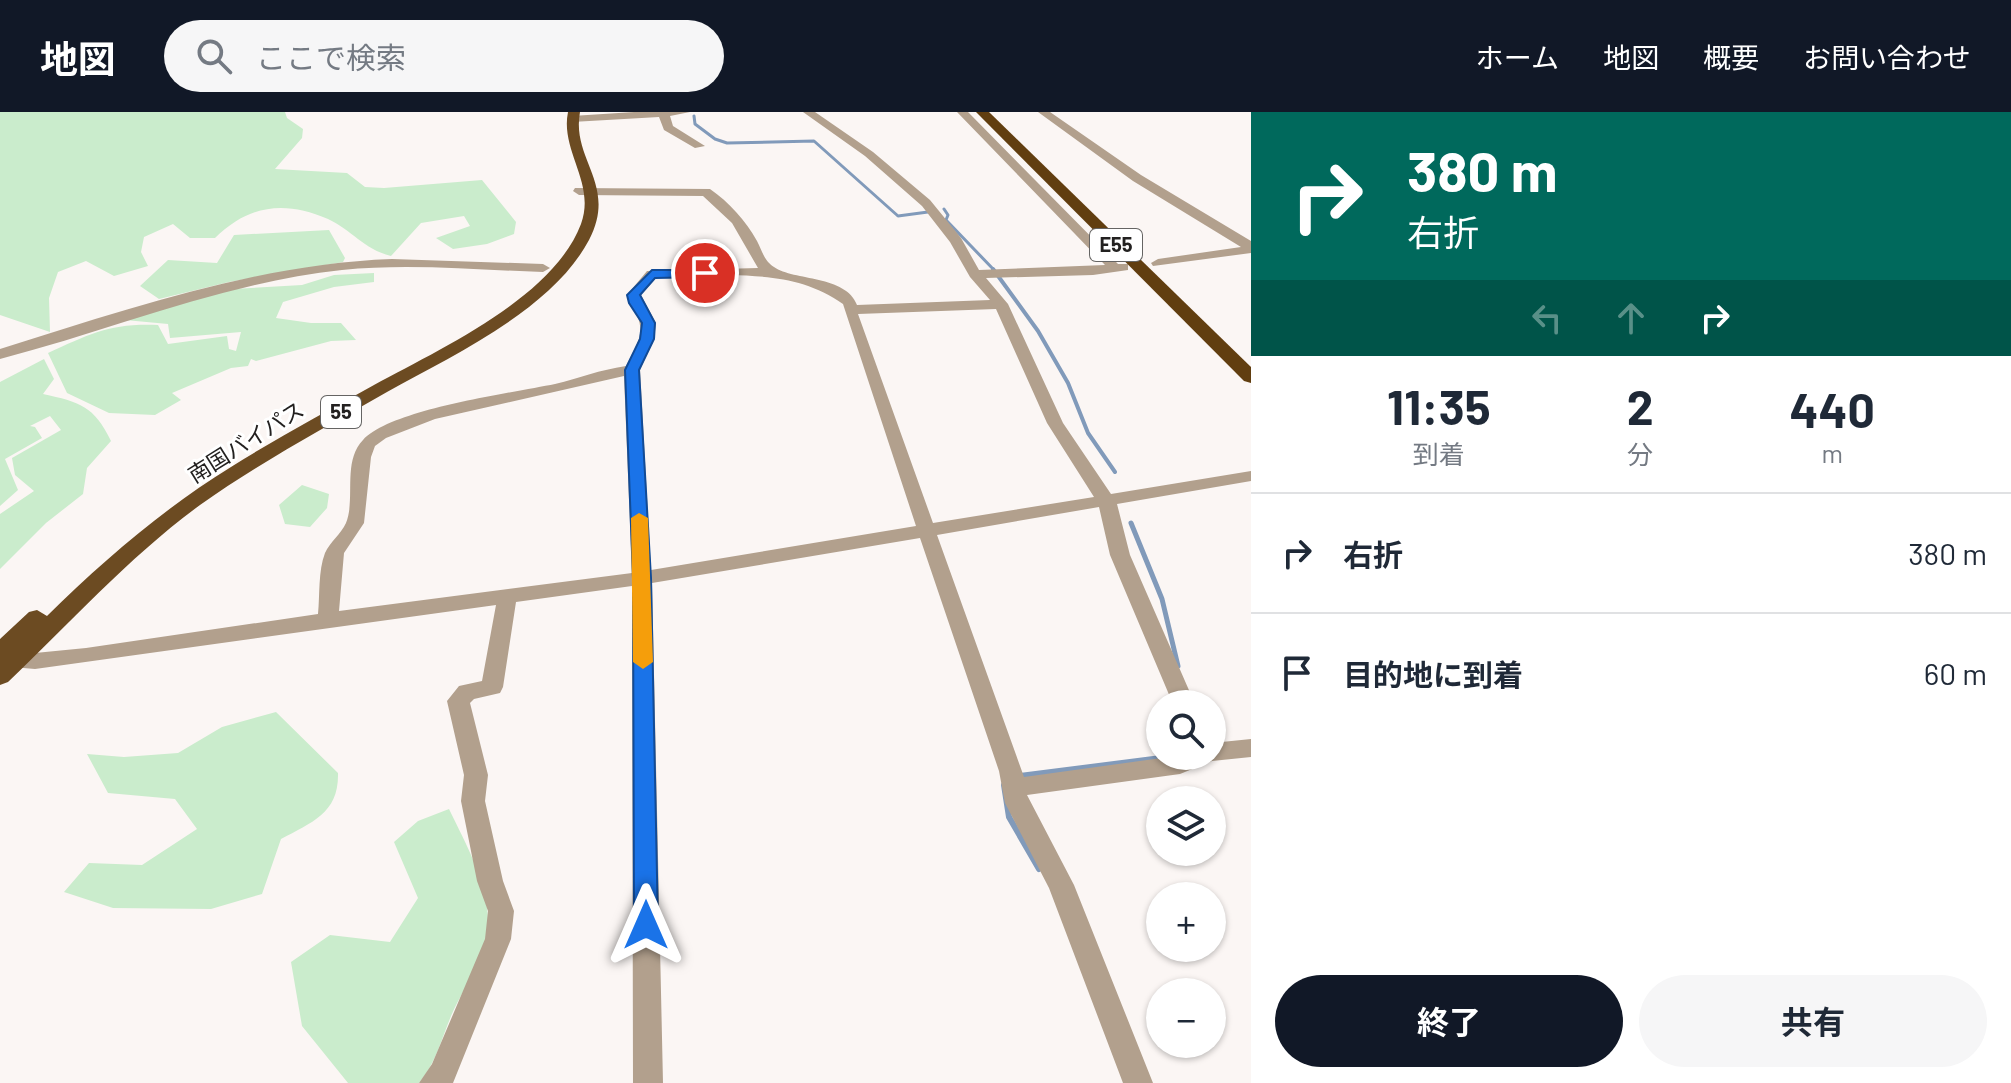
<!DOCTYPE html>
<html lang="ja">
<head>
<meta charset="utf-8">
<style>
	:root { --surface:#fff; --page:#f6f6f7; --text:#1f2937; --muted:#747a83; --line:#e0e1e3; --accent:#111827 }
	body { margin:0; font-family:Barlow,"Noto Sans JP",sans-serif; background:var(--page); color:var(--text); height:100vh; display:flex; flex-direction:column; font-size:30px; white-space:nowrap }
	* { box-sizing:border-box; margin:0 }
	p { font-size:26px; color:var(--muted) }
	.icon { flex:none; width:44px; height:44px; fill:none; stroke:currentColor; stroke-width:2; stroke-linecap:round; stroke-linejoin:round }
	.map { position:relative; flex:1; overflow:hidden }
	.drawer { display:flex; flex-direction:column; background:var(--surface); width:760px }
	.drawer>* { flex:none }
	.hud { background:#00695c; color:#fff; overflow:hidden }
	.controls { position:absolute; left:1146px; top:578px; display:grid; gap:16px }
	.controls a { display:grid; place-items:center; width:80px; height:80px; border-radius:50%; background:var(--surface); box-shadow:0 2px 6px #0004; font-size:40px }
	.pin { position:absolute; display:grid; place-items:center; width:68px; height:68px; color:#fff; margin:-34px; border:4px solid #fff; border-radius:50%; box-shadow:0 2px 8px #0007 }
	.me { position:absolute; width:88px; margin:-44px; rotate:0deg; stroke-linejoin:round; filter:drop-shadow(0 0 6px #0008) }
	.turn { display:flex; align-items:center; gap:28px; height:168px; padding:0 24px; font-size:36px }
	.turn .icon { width:104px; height:104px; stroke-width:2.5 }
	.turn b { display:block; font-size:56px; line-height:68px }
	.lanes { display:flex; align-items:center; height:76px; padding:0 24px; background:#0003; justify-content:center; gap:40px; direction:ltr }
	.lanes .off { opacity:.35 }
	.eta { display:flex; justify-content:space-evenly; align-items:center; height:136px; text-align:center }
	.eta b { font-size:48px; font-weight:700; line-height:56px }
	.button { display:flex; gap:16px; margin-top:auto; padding:16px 24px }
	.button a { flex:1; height:92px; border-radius:48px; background:var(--accent); color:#fff; font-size:32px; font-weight:700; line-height:92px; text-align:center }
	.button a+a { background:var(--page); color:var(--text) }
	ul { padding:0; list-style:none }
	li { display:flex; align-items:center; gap:24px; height:120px; padding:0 24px; border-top:2px solid var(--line) }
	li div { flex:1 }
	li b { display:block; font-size:30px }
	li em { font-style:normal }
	header { display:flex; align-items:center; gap:48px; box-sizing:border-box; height:112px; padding:0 40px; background:var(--accent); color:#fff }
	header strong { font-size:38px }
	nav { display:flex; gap:44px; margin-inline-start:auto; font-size:28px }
	.search { width:560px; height:72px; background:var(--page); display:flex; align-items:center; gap:20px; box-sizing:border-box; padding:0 28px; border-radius:44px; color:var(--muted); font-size:30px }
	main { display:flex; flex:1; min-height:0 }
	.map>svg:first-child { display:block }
	.green { fill:#caeccc }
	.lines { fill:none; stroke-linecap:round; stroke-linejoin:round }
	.stream-far3 { stroke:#819aba; stroke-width:3 }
	.stream-far2 { stroke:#819aba; stroke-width:4 }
	.stream-far1 { stroke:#819aba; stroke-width:5 }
	.stream { stroke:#819aba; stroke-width:6 }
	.minor { fill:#b2a08d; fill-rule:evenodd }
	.trunk { fill:#6c4b22; fill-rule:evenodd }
	.motorway { fill:#613e10; fill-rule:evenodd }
	.route { fill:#1a73e8; stroke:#114b97; stroke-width:2 }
	.slow { fill:#f59e0b }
	.labels { text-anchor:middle; stroke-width:6; stroke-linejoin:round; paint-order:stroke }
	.shield { fill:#fff; stroke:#656463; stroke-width:2 }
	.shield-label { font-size:20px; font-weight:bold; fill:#232120 }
	.street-label { font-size:22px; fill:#232120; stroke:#fff }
</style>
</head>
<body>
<header>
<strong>地図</strong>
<div class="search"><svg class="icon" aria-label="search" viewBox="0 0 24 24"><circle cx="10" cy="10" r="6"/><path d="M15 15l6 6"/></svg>ここで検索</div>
<nav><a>ホーム</a><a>地図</a><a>概要</a><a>お問い合わせ</a></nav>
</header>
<main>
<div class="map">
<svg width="1251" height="971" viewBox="0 0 1251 971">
	<rect width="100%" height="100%" fill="#fbf6f4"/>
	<path class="green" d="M 0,0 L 285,0 L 287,6 L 303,17 L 302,26 L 275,57 L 347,61 L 365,75 L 384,76 L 482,68 L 516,110 L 514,122 L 487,132 L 453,137 L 436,126 L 470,114 L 464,104 L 421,111 L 391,144 C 363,137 352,118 328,107 C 284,88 249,93 215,126 L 190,126 L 173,112 L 144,125 L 141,140 L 148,154 L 114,164 L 86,149 L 58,160 L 49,186 L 50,220 L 0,203 Z
		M 329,118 L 345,146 L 343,150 L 229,170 L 159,187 L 140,174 L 168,148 L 217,151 L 234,123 Z
		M 374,161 L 374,170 L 334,175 L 283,190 L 276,206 L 311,211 L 341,211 L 356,228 L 331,229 L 256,249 L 251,247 L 248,254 L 231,256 L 172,281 L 181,288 L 155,303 L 109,301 L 67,281 L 48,241 C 90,222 110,211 158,213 L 168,232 L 227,224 L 229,237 L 236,239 L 241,220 L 170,226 L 168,212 L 125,208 L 232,177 L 302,173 L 334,163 Z
		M 44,247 L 54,267 L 43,282 C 80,290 94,294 111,329 L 87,356 L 83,382 L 46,411 L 0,457 L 0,402 L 34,379 L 15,363 L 12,346 L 61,318 L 50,304 L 30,314 L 35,315 L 42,326 L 5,347 L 18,378 L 0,394 L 0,270 Z
		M 302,373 L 329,382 L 327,396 L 310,415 L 285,412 L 279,393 Z
		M 276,600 L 338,661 C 339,701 312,710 281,727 L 262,782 L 211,797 L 113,796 L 64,780 L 89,751 L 142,753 L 197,717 L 175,687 L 108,681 L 87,642 L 124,645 L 178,641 L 222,615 Z
		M 449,697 C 472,745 503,796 480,849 C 471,868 459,885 451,904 C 441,928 436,951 419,971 L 348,971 L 302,914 L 291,850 L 330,823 L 390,830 L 418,786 L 394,730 L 418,709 Z"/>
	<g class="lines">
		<path class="stream-far3" d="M 694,4 L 695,12 L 715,27 L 727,31 L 814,29 L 898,104 L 928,100
			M 944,97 L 948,103 L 946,108 L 995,159"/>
		<path class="stream-far2" d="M 993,157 L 1038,219 L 1068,271 L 1088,321 L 1115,360"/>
		<path class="stream-far1" d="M 1131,411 L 1162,487 L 1178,554"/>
		<path class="stream" d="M 1020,664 L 1177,644
			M 1004,673 L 1009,705 L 1039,757"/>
		<path class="minor" d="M 634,0 L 690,0 L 670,4 L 673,14 L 705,34 L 695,36 L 664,18 L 659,5 L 572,10 L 567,7 L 572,4 Z
			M 803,0 L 815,0 L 873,40 L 930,88 L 961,126 L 979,158 L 1105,153 L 957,0 L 968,0 L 1118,152 L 1128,152 L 1128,158 L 1093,163 L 986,166 L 1008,192 L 1063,311 L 1111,382 L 1251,359 L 1251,369 L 1117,392 L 1130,443 L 1195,592 L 1173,592 L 1110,443 L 1099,395 L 937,423 L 1024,665 L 1176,644 L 1212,644 L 1212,631 L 1251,627 L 1251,645 L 1212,649 L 1180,662 L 1027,683 L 1074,773 L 1153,971 L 1123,971 L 1049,776 L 1005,691 L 999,659 L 920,426 L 652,471 L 663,971 L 633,971 L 632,474 L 516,490 L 503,575 L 500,581 L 474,587 L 470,591 L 488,663 L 485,689 L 503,769 L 514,799 L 511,827 L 453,971 L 419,971 L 432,952 L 485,827 L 488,799 L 477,769 L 461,689 L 464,663 L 447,589 L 459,574 L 482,569 L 496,493 L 35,557 L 0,554 L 0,538 L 35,541 L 86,536 L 318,502 C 320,483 318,459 325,441 C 330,430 341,422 346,411 C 356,386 342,350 363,328 C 391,297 512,281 555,272 C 580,266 599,258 626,254 C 644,219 646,218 627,183 L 647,159 L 758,156 L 732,111 L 703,84 L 579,83 L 573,79 L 575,76 L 710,77 C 729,90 746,109 757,129 C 762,138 764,149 774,155 C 794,169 846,163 857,193 L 990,188 L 970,165 L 950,130 L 922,94 L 865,44 ZM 728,163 C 771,164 808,167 843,192 L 916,414 L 651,458 L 640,258 L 654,227 L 656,211 L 641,183 L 656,166 ZM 996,197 L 1047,311 L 1094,385 L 933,411 L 858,202 ZM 624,264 L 632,461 L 339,499 L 344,441 L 364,411 L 371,345 L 375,334 L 386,326 L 435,307 Z
			M 1038,0 L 1050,0 L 1141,63 L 1251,129 L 1251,141 L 1153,154 L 1151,151 L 1158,147 L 1241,135 L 1133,69 Z
			M 392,147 L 543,152 L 550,156 L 543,160 C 476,158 409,151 342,158 C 222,171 115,217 0,247 L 0,237 C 128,197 257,152 392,147 Z"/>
		<path class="trunk" d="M 568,0 L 580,0 C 571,48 618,72 589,128 C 552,198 453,243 387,280 C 324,316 259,351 200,393 C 129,445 71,510 8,570 L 0,573 L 0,527 L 29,500 L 37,498 L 47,504 C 104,448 163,397 231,355 C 277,326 326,300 374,273 C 440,237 553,186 581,112 C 596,71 560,39 568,0 Z"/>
		<path class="motorway" d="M 976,0 L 989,0 L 1251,255 L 1251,271 L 1244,269 Z"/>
	</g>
	<path class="route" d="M 652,158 L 705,158 L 711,161 L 705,165 L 655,166 L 640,183 L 655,211 L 654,227 L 639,258 L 651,466 L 658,813 L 654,821 L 646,824 L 637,821 L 634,813 L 633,466 L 625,258 L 640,227 L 642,211 L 629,191 L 627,183 Z"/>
	<path class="slow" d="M 639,401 L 648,406 L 653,550 L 643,557 L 633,550 L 631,406 Z"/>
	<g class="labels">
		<g class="shield">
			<rect x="1090" y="117" width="52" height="32" rx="6"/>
			<rect x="321" y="284" width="40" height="32" rx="6"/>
		</g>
		<g class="shield-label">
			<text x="1116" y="140">E55</text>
			<text x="341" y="307">55</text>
		</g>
		<g class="street-label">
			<text transform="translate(246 330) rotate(-32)" y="8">南国バイパス</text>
		</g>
	</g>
</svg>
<div class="controls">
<a><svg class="icon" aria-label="search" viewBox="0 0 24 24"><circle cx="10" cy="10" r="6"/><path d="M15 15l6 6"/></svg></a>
<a><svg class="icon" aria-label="layers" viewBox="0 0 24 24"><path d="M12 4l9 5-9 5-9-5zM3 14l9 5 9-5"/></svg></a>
<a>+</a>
<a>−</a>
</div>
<div class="pin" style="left:705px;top:161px;background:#d93025"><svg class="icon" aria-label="arrive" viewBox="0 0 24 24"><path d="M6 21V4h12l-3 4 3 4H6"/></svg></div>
<svg class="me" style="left:646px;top:813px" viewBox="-20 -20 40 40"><path d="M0-17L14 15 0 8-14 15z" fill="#1a73e8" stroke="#fff" stroke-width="4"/></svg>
</div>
<section class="drawer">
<div class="hud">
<div class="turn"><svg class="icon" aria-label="right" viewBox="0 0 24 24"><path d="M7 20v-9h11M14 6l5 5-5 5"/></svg><div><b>380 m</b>右折</div></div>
<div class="lanes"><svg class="icon off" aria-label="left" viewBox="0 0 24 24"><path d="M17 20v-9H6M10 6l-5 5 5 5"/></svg><svg class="icon off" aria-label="ahead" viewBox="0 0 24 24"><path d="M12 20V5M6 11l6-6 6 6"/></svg><svg class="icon" aria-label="right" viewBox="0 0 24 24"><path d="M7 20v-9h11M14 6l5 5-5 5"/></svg></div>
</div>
<div class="eta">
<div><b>11:35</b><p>到着</p></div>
<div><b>2</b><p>分</p></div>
<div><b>440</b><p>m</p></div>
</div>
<ul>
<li><svg class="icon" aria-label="right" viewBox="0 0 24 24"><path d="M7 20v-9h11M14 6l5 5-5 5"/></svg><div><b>右折</b></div><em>380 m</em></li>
<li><svg class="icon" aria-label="arrive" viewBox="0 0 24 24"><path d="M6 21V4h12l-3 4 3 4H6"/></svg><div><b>目的地に到着</b></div><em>60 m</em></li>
</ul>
<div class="button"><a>終了</a><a>共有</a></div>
</section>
</main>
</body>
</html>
